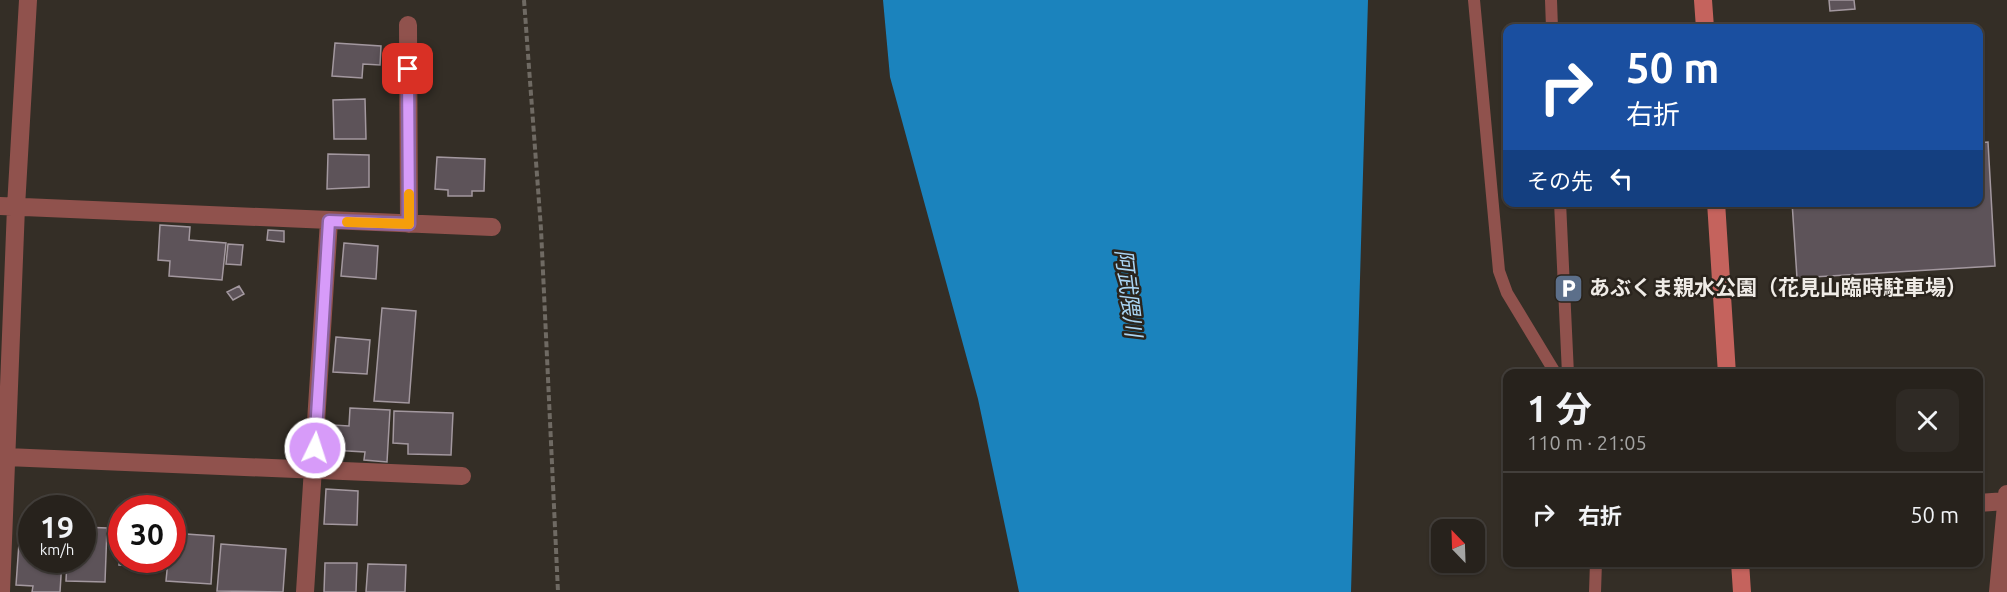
<!DOCTYPE html>
<html lang="ja">
<head>
<meta charset="utf-8">
<style>
	:root { --surface:#27221c; --page:#2f2a25; --text:#f1f3f6; --muted:#a4a4a3; --line:#433f3b }
	body { margin:0; font-family:Ubuntu,"Noto Sans JP",sans-serif; background:var(--page); color:var(--text); height:100vh; display:flex; flex-direction:column; font-size:22px; white-space:nowrap }
	* { box-sizing:border-box; margin:0 }
	p { font-size:20px; color:var(--muted) }
	.icon { flex:none; width:33px; height:33px; fill:none; stroke:currentColor; stroke-width:2; stroke-linecap:round; stroke-linejoin:round }
	.map { position:relative; flex:1; overflow:hidden }
	.side { position:absolute; left:1503px; top:369px; width:480px; height:198px; display:flex; flex-direction:column; background:var(--surface); border-radius:12px; box-shadow:0 2px 4px #0004,0 0 0 2px var(--line) }
	.side>* { flex:none }
	.banner { position:absolute; left:1503px; top:24px; width:480px; height:183px; border-radius:12px; box-shadow:0 2px 4px #0004,0 0 0 2px var(--line); background:#1a4fa0; color:#fff; overflow:hidden }
	.needle { width:39px; rotate:337deg }
	.controls { position:absolute; left:1431px; top:519px; display:grid; gap:12px }
	.controls a { display:grid; place-items:center; width:54px; height:54px; border-radius:12px; background:var(--surface); box-shadow:0 2px 4px #0004,0 0 0 2px var(--line); font-size:30px }
	.speed { position:absolute; left:18px; top:495px; display:flex; gap:12px; font-size:30px; font-weight:700; text-align:center }
	.speed>* { display:grid; place-content:center; width:78px; height:78px; border-radius:50%; background:var(--surface); box-shadow:0 2px 4px #0004,0 0 0 2px var(--line); line-height:1 }
	.speed small { font-size:15px; font-weight:400 }
	.speed .limit { border:9px solid #d22; background:#fff; color:#111 }
	.pin { position:absolute; display:grid; place-items:center; width:51px; height:51px; color:#fff; margin:-26px; border-radius:12px; box-shadow:0 3px 9px #0006 }
	.me { position:absolute; width:66px; margin:-33px; rotate:4deg; stroke-linejoin:round; filter:drop-shadow(0 0 4px #0008) }
	.turn { display:flex; align-items:center; gap:21px; height:126px; padding:0 24px; font-size:27px }
	.turn .icon { width:78px; height:78px; stroke-width:2.5 }
	.turn b { display:block; font-size:42px; line-height:51px }
	.then { display:flex; align-items:center; height:57px; padding:0 24px; background:#0003; gap:12px; font-size:22px }
	.round { display:grid; place-items:center; flex:none; width:63px; height:63px; border-radius:12px; background:var(--page) }
	.summary { display:flex; align-items:center; justify-content:space-between; height:102px; padding:0 24px }
	h1 { font-size:36px; font-weight:700; line-height:45px }
	ul { padding:0; list-style:none }
	li { display:flex; align-items:center; gap:18px; height:84px; padding:0 24px; border-top:2px solid var(--line) }
	li div { flex:1 }
	li b { display:block; font-size:22px }
	li em { font-style:normal }
	.map>svg:first-child { display:block }
	.water { fill:#1b83bd }
	.building { fill:#5d5359; stroke:#a3989f; stroke-width:1.5 }
	.lines { fill:none; stroke-linecap:round; stroke-linejoin:round }
	.path { stroke:#6f6a63; stroke-width:4; stroke-dasharray:6 3; stroke-linecap:butt }
	.lane { stroke:#90524d; stroke-width:12 }
	.street { stroke:#90524d; stroke-width:18 }
	.secondary { stroke:#c5635d; stroke-width:18 }
	.route-casing { stroke:#8c65a2; stroke-width:15 }
	.route { stroke:#d79bf9; stroke-width:10 }
	.slow { stroke:#f59e0b; stroke-width:10 }
	.labels { text-anchor:middle; stroke-width:5; stroke-linejoin:round; paint-order:stroke }
	.poi-label { font-size:21px; font-weight:bold; fill:#efebe6; stroke:#2a241d; text-anchor:start }
	.water-label { font-size:22px; font-style:italic; fill:#aad5f4; stroke:#2a241d }
</style>
</head>
<body>
<div class="map">
<svg width="2007" height="592" viewBox="0 0 2007 592">
	<rect width="100%" height="100%" fill="#342e26"/>
	<path class="water" d="M 883,0 L 1368,0 L 1351,592 L 1019,592 L 978,399 L 890,77 Z"/>
	<path class="building" d="M 1829,0 L 1854,0 L 1855,9 L 1830,11 Z
		M 335,43 L 381,46 L 380,65 L 363,64 L 362,78 L 332,76 Z
		M 365,99 L 366,139 L 334,139 L 333,100 Z
		M 1988,142 L 1995,266 L 1797,278 L 1792,202 L 1978,202 L 1978,143 Z
		M 328,154 L 369,155 L 369,187 L 327,189 Z
		M 437,157 L 485,159 L 484,191 L 472,191 L 472,196 L 448,196 L 448,190 L 435,189 Z
		M 160,225 L 190,227 L 189,240 L 226,243 L 222,280 L 169,276 L 170,261 L 158,260 Z
		M 268,230 L 284,231 L 284,242 L 267,240 Z
		M 344,243 L 378,246 L 376,279 L 341,276 Z
		M 228,244 L 243,245 L 241,265 L 226,264 Z
		M 239,286 L 244,294 L 233,300 L 227,292 Z
		M 382,308 L 416,311 L 409,403 L 374,401 Z
		M 336,337 L 370,340 L 367,374 L 333,372 Z
		M 350,408 L 390,410 L 387,462 L 364,460 L 365,452 L 331,450 L 333,425 L 349,426 Z
		M 394,411 L 453,413 L 451,455 L 408,454 L 408,444 L 393,443 Z
		M 326,489 L 358,491 L 357,525 L 324,524 Z
		M 82,527 L 107,528 L 105,582 L 66,581 L 67,560 L 82,560 Z
		M 20,529 L 32,530 L 32,560 L 62,560 L 60,592 L 32,592 L 33,586 L 16,585 Z
		M 121,532 L 122,560 L 162,560 L 161,568 L 119,565 Z
		M 172,533 L 214,536 L 211,584 L 166,581 L 168,560 L 172,560 Z
		M 221,544 L 286,549 L 283,592 L 217,591 Z
		M 325,563 L 357,563 L 356,592 L 324,592 Z
		M 368,564 L 406,565 L 405,592 L 366,592 Z"/>
	<g class="lines">
		<path class="path" d="M 524,0 L 541,229 L 558,592"/>
		<path class="lane" d="M 1474,0 L 1499,271 L 1507,293 L 1556,374
			M 1551,0 L 1552,28
			M 1560,202 L 1568,374
			M 1595,592 L 1596,562"/>
		<path class="street" d="M 408,25 L 409,224
			M 0,206 L 492,227
			M 6,457 L 462,476
			M 1978,503 L 2007,501
			M 1,592 L 16,207 L 28,0
			M 305,592 L 329,221
			M 1998,592 L 2007,494"/>
		<path class="secondary" d="M 1703,0 L 1705,28
			M 1716,202 L 1727,374
			M 1740,562 L 1742,592"/>
	</g>
	<g class="lines">
		<defs>
			<path id="route" d="M 315,448 L 329,221 L 409,224 L 408,69"/>
		</defs>
		<use href="#route" class="route-casing"/>
		<use href="#route" class="route"/>
		<path class="slow" d="M 347,222 L 409,224 L 409,194"/>
	</g>
	<defs>
		<symbol id="parking-square" viewBox="-11 -11 22 22"><rect x="-9" y="-9" width="18" height="18" rx="4" fill="#5c6f8a" stroke="#2a241d"/><path d="M-3.5-5.5H1a3.5 3.5 0 0 1 0 7H-1V5.5H-3.5ZM-1-3.4V-.6H.8a1.4 1.4 0 0 0 0-2.8Z" fill="#fff"/></symbol>
	</defs>
	<g fill-rule="evenodd">
		<use href="#parking-square" x="1552" y="272" width="33" height="33"/>
	</g>
	<g class="labels">
		<g class="poi-label">
			<text x="1589" y="295">あぶくま親水公園（花見山臨時駐車場）</text>
		</g>
		<g class="water-label">
			<text transform="translate(1129 293) rotate(83)" y="8">阿武隈川</text>
		</g>
	</g>
</svg>
<div class="controls">
<a><svg class="needle" viewBox="-14 -14 28 28"><path d="M0-13l5 13h-10z" fill="#e53935"/><path d="M0 13l5-13h-10z" fill="#a4a4a3"/></svg></a>
</div>
<div class="speed"><div>19<small>km/h</small></div><div class="limit">30</div></div>
<div class="pin" style="left:408px;top:69px;background:#d93025"><svg class="icon" aria-label="arrive" viewBox="0 0 24 24"><path d="M6 21V4h12l-3 4 3 4H6"/></svg></div>
<svg class="me" style="left:315px;top:448px" viewBox="-20 -20 40 40"><circle r="17" fill="#d79bf9" stroke="#fff" stroke-width="3"/><path d="M0-11L8 9 0 5-8 9z" fill="#fff"/></svg>
<div class="banner">
<div class="turn"><svg class="icon" aria-label="right" viewBox="0 0 24 24"><path d="M7 20v-9h11M14 6l5 5-5 5"/></svg><div><b>50 m</b>右折</div></div>
<div class="then">その先<svg class="icon" aria-label="left" viewBox="0 0 24 24"><path d="M17 20v-9H6M10 6l-5 5 5 5"/></svg></div>
</div>
<section class="side">
<div class="summary"><div><h1>1 分</h1><p>110 m · 21:05</p></div><a class="round"><svg class="icon" aria-label="close" viewBox="0 0 24 24"><path d="M6 6l12 12M18 6L6 18"/></svg></a></div>
<ul>
<li><svg class="icon" aria-label="right" viewBox="0 0 24 24"><path d="M7 20v-9h11M14 6l5 5-5 5"/></svg><div><b>右折</b></div><em>50 m</em></li>
</ul>
</section>
</div>
</body>
</html>
